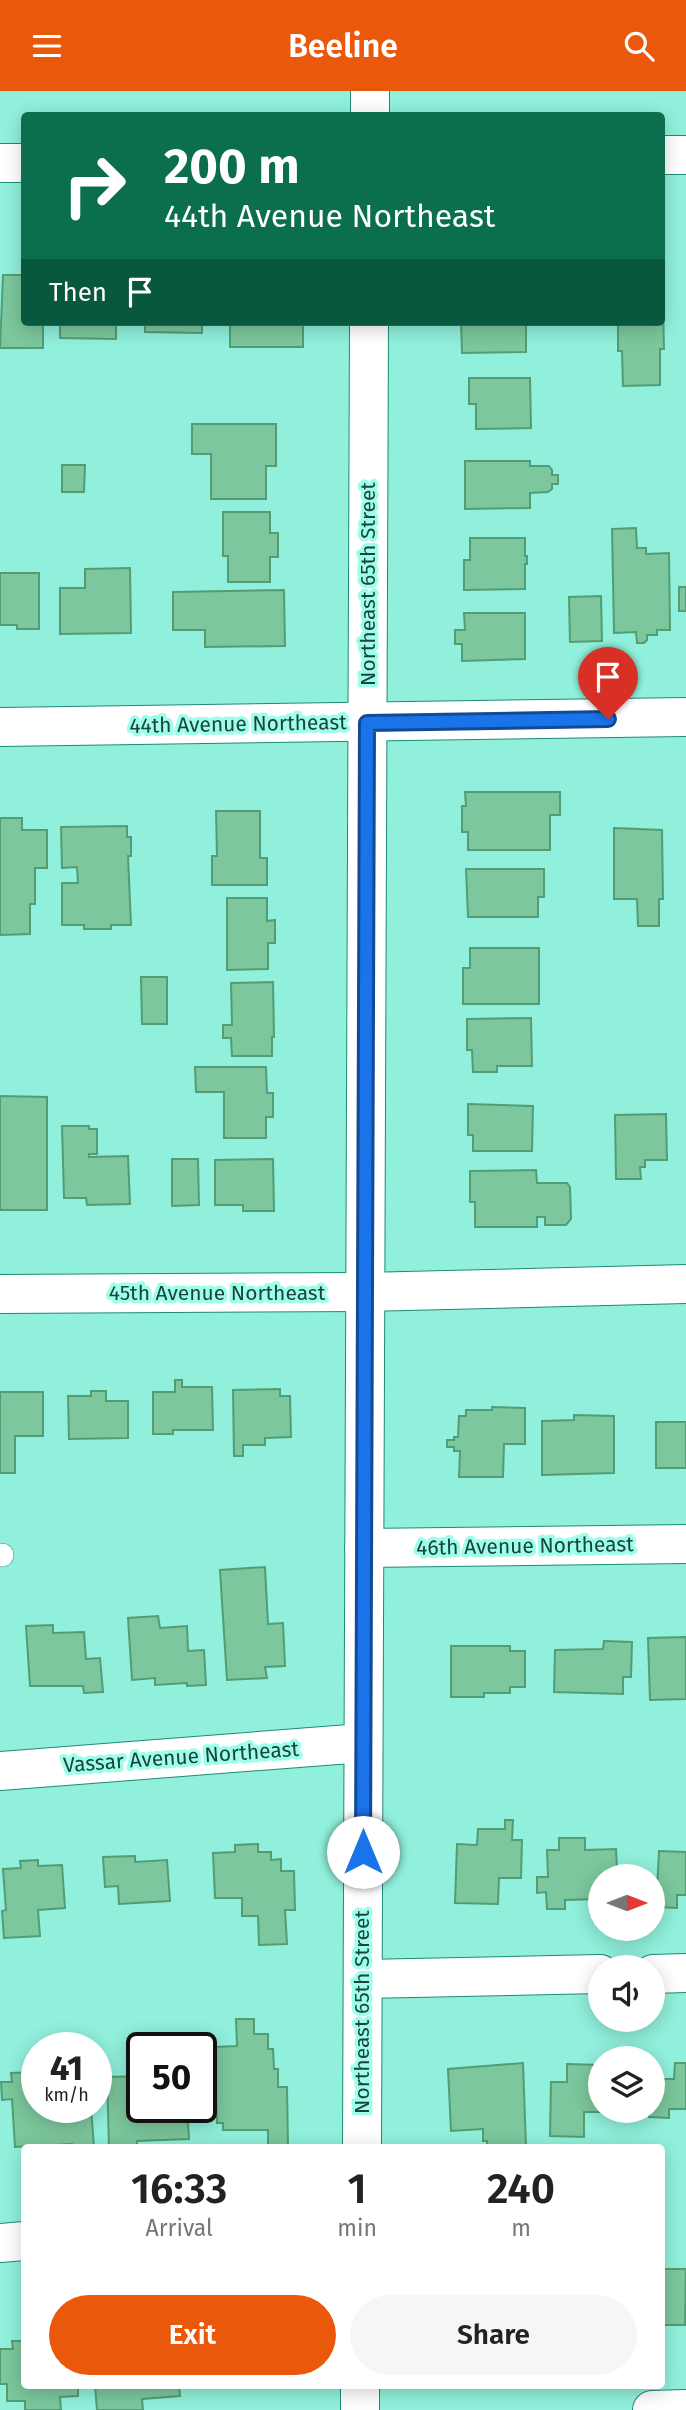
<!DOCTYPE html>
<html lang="en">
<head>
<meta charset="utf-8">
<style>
	:root { --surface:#fff; --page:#f6f6f6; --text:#222; --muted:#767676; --accent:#ea580c }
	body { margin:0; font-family:"Fira Sans",sans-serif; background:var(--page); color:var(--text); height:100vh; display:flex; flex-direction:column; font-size:26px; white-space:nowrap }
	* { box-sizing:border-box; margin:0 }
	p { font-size:23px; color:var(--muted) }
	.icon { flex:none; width:38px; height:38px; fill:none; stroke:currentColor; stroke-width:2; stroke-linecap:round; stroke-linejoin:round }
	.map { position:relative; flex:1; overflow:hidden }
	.panel { position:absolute; left:21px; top:2053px; width:644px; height:245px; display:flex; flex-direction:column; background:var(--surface); border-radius:7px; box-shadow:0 4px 18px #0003 }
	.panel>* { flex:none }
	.guide { position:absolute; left:21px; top:21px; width:644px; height:214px; border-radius:7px; box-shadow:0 4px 18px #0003; background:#0b6e4f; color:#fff; overflow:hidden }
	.needle { width:46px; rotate:90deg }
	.controls { position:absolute; left:588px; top:1773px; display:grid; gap:14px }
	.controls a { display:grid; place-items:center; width:77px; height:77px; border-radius:50%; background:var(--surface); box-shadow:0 4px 18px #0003; font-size:35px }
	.speed { position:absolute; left:21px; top:1941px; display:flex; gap:14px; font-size:35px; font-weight:700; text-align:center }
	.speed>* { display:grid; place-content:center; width:91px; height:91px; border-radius:50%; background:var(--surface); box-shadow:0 4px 18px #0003; line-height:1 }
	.speed small { font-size:18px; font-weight:400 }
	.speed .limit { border:4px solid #111; border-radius:10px; background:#fff; color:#111 }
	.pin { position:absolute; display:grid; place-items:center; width:60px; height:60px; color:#fff; margin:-72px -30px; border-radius:50% 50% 50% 0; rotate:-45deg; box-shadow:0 0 7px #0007 }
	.pin .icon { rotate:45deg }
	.me { position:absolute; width:77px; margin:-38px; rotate:0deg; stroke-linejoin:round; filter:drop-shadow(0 0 5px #0008) }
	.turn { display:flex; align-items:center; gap:24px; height:147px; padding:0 28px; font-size:32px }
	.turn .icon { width:91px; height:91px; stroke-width:2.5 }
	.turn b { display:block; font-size:49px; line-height:60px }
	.then { display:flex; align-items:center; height:66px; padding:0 28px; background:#0003; gap:14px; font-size:26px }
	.eta { display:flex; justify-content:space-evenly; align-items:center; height:119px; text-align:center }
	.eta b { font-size:42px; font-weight:600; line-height:49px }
	.button { display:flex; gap:14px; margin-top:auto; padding:14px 28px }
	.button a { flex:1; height:80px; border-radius:42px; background:var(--accent); color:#fff; font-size:28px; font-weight:600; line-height:80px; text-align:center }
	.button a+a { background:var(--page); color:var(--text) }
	header { display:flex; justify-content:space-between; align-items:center; height:91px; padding:0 28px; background:var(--accent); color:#fff; font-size:32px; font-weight:600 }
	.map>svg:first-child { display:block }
	.building { fill:#7cc79d; stroke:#529d75; stroke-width:2 }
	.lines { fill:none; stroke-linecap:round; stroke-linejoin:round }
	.service-casing { stroke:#1e8a78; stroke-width:24 }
	.minor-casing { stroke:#1e8a78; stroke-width:40 }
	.secondary-casing { stroke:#1e8a78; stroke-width:40 }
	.service { stroke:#fff; stroke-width:23 }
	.minor { stroke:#fff; stroke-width:38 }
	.secondary { stroke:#fff; stroke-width:38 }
	.route-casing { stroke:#114b97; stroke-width:18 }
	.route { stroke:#1a73e8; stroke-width:12 }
	.labels { text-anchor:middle; stroke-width:7; stroke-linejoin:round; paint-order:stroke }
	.street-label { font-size:21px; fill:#1b443c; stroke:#9dfee9 }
</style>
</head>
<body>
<header><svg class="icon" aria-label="menu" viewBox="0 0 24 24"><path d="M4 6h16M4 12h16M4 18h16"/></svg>Beeline<svg class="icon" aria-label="search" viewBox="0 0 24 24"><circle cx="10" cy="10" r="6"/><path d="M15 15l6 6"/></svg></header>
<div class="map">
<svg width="686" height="2319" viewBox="0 0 686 2319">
	<rect width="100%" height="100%" fill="#90f0db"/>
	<path class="building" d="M 662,165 L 664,258 L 660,258 L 660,294 L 623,295 L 622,260 L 618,260 L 618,231 L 662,231 Z
		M 3,184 L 24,184 L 24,231 L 43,231 L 43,257 L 0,257 Z
		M 60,231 L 116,231 L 116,248 L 60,247 Z
		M 145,231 L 202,231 L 202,242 L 145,241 Z
		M 230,231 L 303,231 L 303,256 L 230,256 Z
		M 461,231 L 526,231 L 526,261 L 462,262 Z
		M 469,287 L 530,287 L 531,337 L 476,338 L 476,313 L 469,313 Z
		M 192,333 L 276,333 L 276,375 L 266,375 L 266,408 L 211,408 L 211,363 L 192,363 Z
		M 465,370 L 530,370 L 530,375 L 549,375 L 552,379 L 552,384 L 558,384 L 558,393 L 552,393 L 552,398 L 548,401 L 530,402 L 530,417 L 465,418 Z
		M 62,374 L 85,374 L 84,401 L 62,401 Z
		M 223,421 L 270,421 L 270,442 L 278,442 L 278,466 L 270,466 L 270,491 L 228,491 L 228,465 L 223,465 Z
		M 636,437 L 637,457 L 646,457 L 646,463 L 669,462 L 670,539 L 657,539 L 657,544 L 647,544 L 647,549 L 644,552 L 637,552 L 636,541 L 614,542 L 612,438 Z
		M 470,447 L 525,447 L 525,465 L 527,465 L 527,473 L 525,473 L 525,498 L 464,499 L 464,469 L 470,469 Z
		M 130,477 L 131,542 L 60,543 L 60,497 L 85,497 L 85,478 Z
		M 0,482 L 39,482 L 39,538 L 17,538 L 17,534 L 0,534 Z
		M 679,496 L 686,496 L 686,520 L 679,520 Z
		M 284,499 L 285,555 L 205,556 L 205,539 L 173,539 L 173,501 Z
		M 601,505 L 602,550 L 570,551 L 569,506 Z
		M 464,522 L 525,522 L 525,568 L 462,570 L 462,553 L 455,553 L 455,539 L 465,539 Z
		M 465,701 L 560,701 L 560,724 L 550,724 L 550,759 L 468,759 L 468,741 L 462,741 L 462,715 L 466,715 Z
		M 216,720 L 260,720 L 260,767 L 267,767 L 267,794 L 212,794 L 212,765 L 217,765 Z
		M 0,727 L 22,727 L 22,739 L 47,739 L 47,777 L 35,777 L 35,813 L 30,813 L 30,843 L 0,844 Z
		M 127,735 L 127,746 L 131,746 L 131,765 L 128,765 L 131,834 L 111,834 L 111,838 L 84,838 L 84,834 L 62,834 L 62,792 L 78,792 L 77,776 L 62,777 L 61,736 Z
		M 614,737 L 662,739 L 663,808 L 659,808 L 659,835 L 638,835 L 637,808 L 614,808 Z
		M 466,778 L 544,778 L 544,806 L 538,806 L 538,826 L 468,826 Z
		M 227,807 L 267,807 L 267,830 L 275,829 L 275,852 L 268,852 L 268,878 L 227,879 Z
		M 470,857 L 539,857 L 539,913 L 463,913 L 463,877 L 470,877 Z
		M 141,886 L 167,886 L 167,933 L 142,933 Z
		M 273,891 L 274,946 L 272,946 L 272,965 L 232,965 L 231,947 L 223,947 L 223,934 L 232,934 L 231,892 Z
		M 531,927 L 532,975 L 497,975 L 497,981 L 473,981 L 472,959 L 467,959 L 467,928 Z
		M 195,976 L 266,976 L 267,1002 L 273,1002 L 273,1026 L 266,1026 L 266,1047 L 224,1047 L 224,1001 L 196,1001 Z
		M 0,1005 L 47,1006 L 47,1119 L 0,1119 Z
		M 468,1013 L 533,1015 L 532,1060 L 473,1060 L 473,1044 L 468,1044 Z
		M 666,1023 L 667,1069 L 645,1069 L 645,1076 L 640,1076 L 641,1088 L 616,1088 L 615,1024 Z
		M 62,1035 L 89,1035 L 89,1038 L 97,1038 L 97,1063 L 89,1063 L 89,1066 L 128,1065 L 130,1113 L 87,1114 L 86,1107 L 64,1107 Z
		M 172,1068 L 198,1068 L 199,1114 L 172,1115 Z
		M 273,1068 L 274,1120 L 243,1120 L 243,1114 L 215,1114 L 215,1069 Z
		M 536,1079 L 537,1092 L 567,1092 L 570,1096 L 571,1128 L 566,1134 L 545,1134 L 545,1126 L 537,1126 L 537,1136 L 475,1136 L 475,1111 L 470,1111 L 470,1080 Z
		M 175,1289 L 182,1289 L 182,1296 L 212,1296 L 213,1339 L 173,1339 L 173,1343 L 153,1343 L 153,1301 L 175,1301 Z
		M 280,1298 L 280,1305 L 290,1305 L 291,1346 L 265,1347 L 265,1354 L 243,1354 L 243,1365 L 234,1365 L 233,1299 Z
		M 91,1300 L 106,1300 L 106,1310 L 128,1310 L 128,1347 L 69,1348 L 68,1305 L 91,1305 Z
		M 0,1301 L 43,1301 L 43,1345 L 15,1345 L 15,1382 L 0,1382 Z
		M 492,1316 L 525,1317 L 525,1353 L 504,1353 L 503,1386 L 459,1386 L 460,1360 L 454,1360 L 454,1356 L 447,1356 L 447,1349 L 454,1349 L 454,1346 L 458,1346 L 459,1325 L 466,1325 L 466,1319 L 492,1319 Z
		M 574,1324 L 614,1325 L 614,1382 L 542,1384 L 542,1330 L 574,1329 Z
		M 656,1331 L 686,1331 L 686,1377 L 656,1377 Z
		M 265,1476 L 268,1533 L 283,1532 L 285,1575 L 265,1576 L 267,1587 L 227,1589 L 220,1479 Z
		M 158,1525 L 160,1537 L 187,1535 L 188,1560 L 204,1559 L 206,1594 L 187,1595 L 187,1592 L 155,1594 L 155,1587 L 132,1589 L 128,1527 Z
		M 53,1534 L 53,1542 L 84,1541 L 86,1568 L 100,1567 L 103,1601 L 84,1602 L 83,1595 L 30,1595 L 26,1535 Z
		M 686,1546 L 686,1608 L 650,1609 L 648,1547 Z
		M 604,1550 L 632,1551 L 631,1586 L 623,1586 L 623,1603 L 554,1601 L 555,1559 L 603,1558 Z
		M 451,1555 L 510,1555 L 510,1560 L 525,1560 L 525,1596 L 510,1596 L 510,1602 L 484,1602 L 484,1606 L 451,1606 Z
		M 505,1729 L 513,1729 L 512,1749 L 522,1749 L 521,1787 L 499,1787 L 498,1813 L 455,1812 L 457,1753 L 477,1754 L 478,1738 L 505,1738 Z
		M 559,1747 L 585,1747 L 585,1759 L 616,1758 L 617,1777 L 630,1776 L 630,1785 L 600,1785 L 600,1808 L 565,1809 L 565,1818 L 547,1818 L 546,1801 L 537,1802 L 537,1786 L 548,1786 L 547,1759 L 559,1759 Z
		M 258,1753 L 258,1761 L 271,1761 L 271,1769 L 281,1768 L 281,1780 L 294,1780 L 295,1819 L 285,1819 L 287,1853 L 259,1854 L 258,1825 L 242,1825 L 242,1807 L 215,1807 L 213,1762 L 235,1761 L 235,1754 Z
		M 659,1760 L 686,1761 L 686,1804 L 677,1804 L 677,1817 L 656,1816 Z
		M 135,1765 L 135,1771 L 167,1769 L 170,1810 L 119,1813 L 118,1795 L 105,1796 L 103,1766 Z
		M 38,1769 L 38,1775 L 62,1774 L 65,1817 L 38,1819 L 40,1845 L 4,1847 L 2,1820 L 6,1819 L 3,1778 L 21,1777 L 20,1770 Z
		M 236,1928 L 254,1928 L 254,1943 L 268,1943 L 268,1958 L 273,1958 L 274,1978 L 278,1978 L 278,1996 L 287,1996 L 288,2056 L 268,2056 L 268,2039 L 223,2039 L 223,2032 L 217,2032 L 214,1956 L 237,1955 Z
		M 523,1972 L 526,2056 L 487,2056 L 487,2050 L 483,2050 L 483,2038 L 451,2040 L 448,1978 Z
		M 675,1972 L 686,1972 L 686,2018 L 669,2018 L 669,2027 L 649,2026 L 649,2020 L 653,2020 L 653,1988 L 674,1988 Z
		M 567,1973 L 600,1974 L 600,2020 L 631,2020 L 631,2021 L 584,2021 L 584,2046 L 550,2045 L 551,1991 L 567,1991 Z
		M 37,1981 L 37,2016 L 91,2016 L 94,2056 L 72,2056 L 72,2053 L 15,2056 L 12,2008 L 2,2009 L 1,1991 L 12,1991 L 11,1982 Z
		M 142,1985 L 142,2016 L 201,2016 L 201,2001 L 202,2030 L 188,2031 L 189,2048 L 137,2050 L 137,2056 L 109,2056 L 107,1986 Z
		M 662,2178 L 686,2178 L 685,2234 L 662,2234 Z
		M 12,2250 L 24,2250 L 24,2294 L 78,2294 L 78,2305 L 60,2306 L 61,2319 L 25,2319 L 25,2310 L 7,2310 L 7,2293 L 0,2293 L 0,2258 L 13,2258 Z
		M 95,2294 L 179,2294 L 180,2305 L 142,2308 L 143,2319 L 97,2319 Z"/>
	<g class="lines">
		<defs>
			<path id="service" d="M 0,1464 L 2,1464"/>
			<path id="minor" d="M 662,64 L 686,64
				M 0,72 L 24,72
				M 0,636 L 686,626
				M 0,1203 L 365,1201 L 686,1193
				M 364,1457 L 686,1453
				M 0,1680 L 363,1652
				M 653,1883 L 686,1882
				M 363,1888 L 600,1883
				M 0,2152 L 24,2150
				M 652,2319 L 686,2318"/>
			<path id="secondary" d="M 370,0 L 370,24
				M 362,2056 L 369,231
				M 360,2319 L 360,2294"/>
		</defs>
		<use href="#service" class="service-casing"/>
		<use href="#minor" class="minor-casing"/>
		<use href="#secondary" class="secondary-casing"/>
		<use href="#service" class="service"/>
		<use href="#minor" class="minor"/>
		<use href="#secondary" class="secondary"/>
	</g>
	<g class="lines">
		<defs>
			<path id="route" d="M 363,1761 L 367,632 L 608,628"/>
		</defs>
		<use href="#route" class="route-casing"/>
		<use href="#route" class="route"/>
	</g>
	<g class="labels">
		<g class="street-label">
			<text transform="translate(368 493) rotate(-90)" y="7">Northeast 65th Street</text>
			<text transform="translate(238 633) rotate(-1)" y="7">44th Avenue Northeast</text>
			<text x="217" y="1209">45th Avenue Northeast</text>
			<text transform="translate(525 1455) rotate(-1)" y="7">46th Avenue Northeast</text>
			<text transform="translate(181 1666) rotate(-4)" y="7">Vassar Avenue Northeast</text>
			<text transform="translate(362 1921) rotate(-90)" y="7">Northeast 65th Street</text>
		</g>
	</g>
</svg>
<div class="controls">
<a><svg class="needle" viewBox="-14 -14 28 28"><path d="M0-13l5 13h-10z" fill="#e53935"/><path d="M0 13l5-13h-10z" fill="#767676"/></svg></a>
<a><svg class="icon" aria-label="sound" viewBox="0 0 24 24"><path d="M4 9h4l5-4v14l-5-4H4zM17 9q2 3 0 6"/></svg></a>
<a><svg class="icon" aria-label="layers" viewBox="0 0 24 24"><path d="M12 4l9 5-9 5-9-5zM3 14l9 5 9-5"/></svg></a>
</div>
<div class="speed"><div>41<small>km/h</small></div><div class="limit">50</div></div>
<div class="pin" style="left:608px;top:628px;background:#d93025"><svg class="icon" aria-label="arrive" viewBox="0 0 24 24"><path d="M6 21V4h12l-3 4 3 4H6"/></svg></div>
<svg class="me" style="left:363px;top:1761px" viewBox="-20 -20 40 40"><circle r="19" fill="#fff"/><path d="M0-13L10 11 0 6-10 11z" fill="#1a73e8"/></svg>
<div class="guide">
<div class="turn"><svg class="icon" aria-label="right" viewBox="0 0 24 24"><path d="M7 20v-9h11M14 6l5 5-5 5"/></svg><div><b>200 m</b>44th Avenue Northeast</div></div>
<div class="then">Then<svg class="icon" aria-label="arrive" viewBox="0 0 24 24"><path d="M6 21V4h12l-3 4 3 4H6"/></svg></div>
</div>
<section class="panel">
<div class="eta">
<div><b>16:33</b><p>Arrival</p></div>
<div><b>1</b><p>min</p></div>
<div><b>240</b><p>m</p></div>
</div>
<div class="button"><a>Exit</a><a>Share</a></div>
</section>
</div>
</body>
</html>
